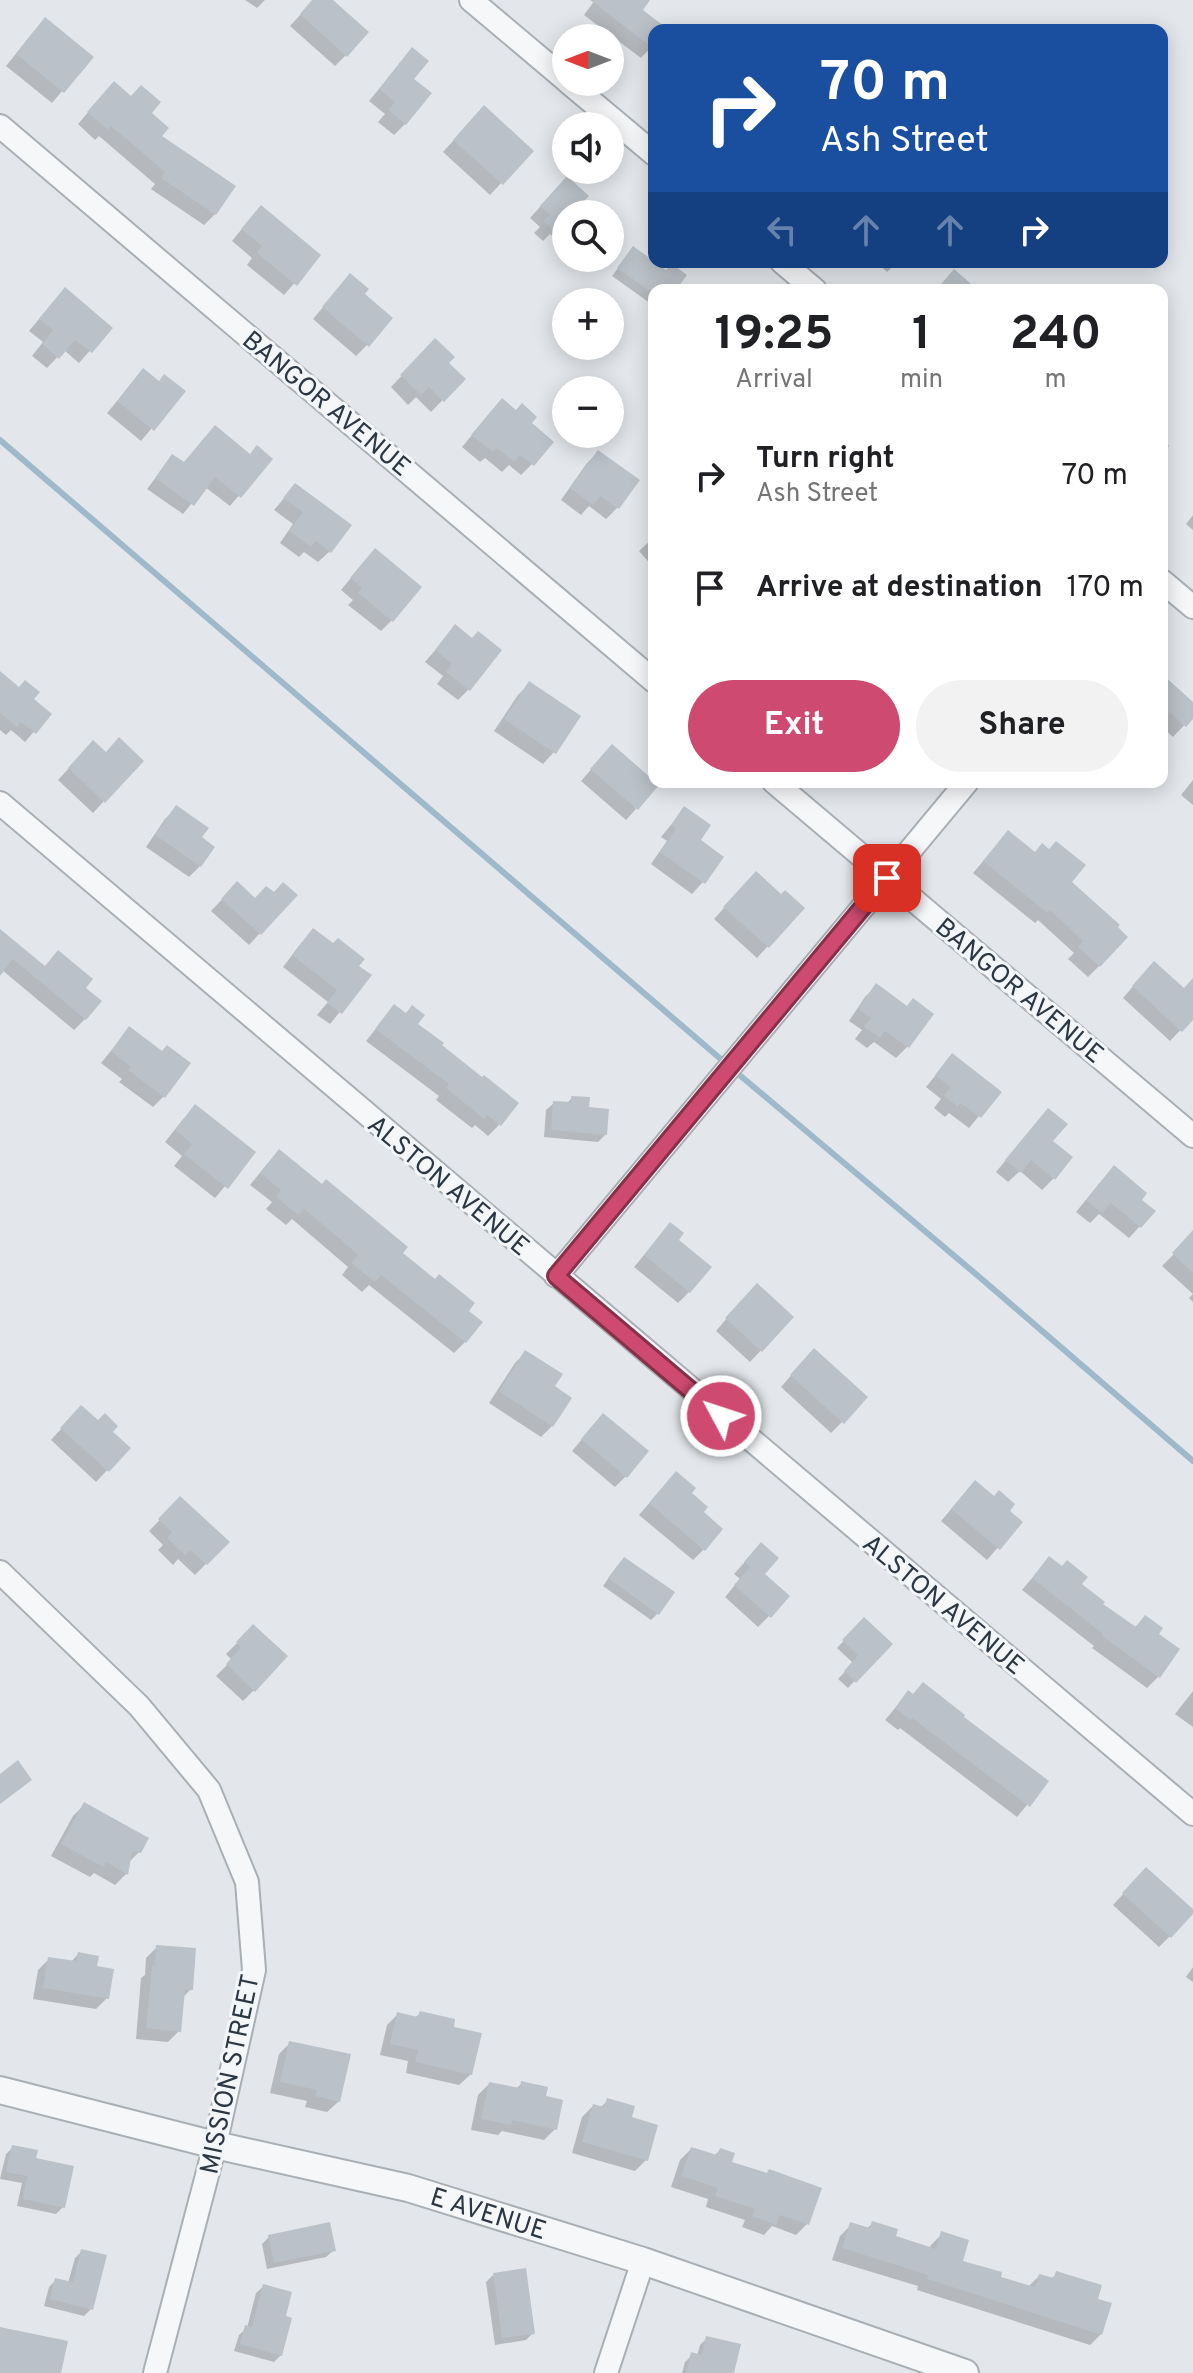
<!DOCTYPE html>
<html lang="en">
<head>
<meta charset="utf-8">
<style>
	:root { --surface:#fff; --page:#f2f2f2; --text:#202124; --muted:#757577; --accent:#ce4a70 }
	body { margin:0; font-family:Overpass,sans-serif; background:var(--page); color:var(--text); height:100vh; display:flex; flex-direction:column; font-size:30px; white-space:nowrap }
	* { box-sizing:border-box; margin:0 }
	p { font-size:26px; color:var(--muted) }
	.icon { flex:none; width:44px; height:44px; fill:none; stroke:currentColor; stroke-width:2; stroke-linecap:round; stroke-linejoin:round }
	.map { position:relative; flex:1; overflow:hidden }
	.panel { position:absolute; left:648px; top:284px; width:520px; height:504px; display:flex; flex-direction:column; background:var(--surface); border-radius:16px; box-shadow:0 4px 20px #0003 }
	.panel>* { flex:none }
	.hud { position:absolute; left:648px; top:24px; width:520px; height:244px; border-radius:16px; box-shadow:0 4px 20px #0003; background:#1a4fa0; color:#fff; overflow:hidden }
	.needle { width:52px; rotate:270deg }
	.fabs { position:absolute; left:552px; top:24px; display:grid; gap:16px }
	.fabs a { display:grid; place-items:center; width:72px; height:72px; border-radius:50%; background:var(--surface); box-shadow:0 4px 20px #0003; font-size:40px }
	.pin { position:absolute; display:grid; place-items:center; width:68px; height:68px; color:#fff; margin:-34px; border-radius:16px; box-shadow:0 4px 12px #0006 }
	.me { position:absolute; width:88px; margin:-44px; rotate:310deg; stroke-linejoin:round; filter:drop-shadow(0 0 6px #0008) }
	.turn { display:flex; align-items:center; gap:28px; height:168px; padding:0 40px; font-size:36px }
	.turn .icon { width:104px; height:104px; stroke-width:2.5 }
	.turn b { display:block; font-size:56px; line-height:68px }
	.lanes { display:flex; align-items:center; height:76px; padding:0 40px; background:#0003; justify-content:center; gap:40px; direction:ltr }
	.lanes .off { opacity:.35 }
	.eta { display:flex; justify-content:space-evenly; align-items:center; height:136px; text-align:center }
	.eta b { font-size:48px; font-weight:700; line-height:56px }
	.primary-button { display:flex; gap:16px; margin-top:auto; padding:16px 40px }
	.primary-button a { flex:1; height:92px; border-radius:48px; background:var(--accent); color:#fff; font-size:32px; font-weight:700; line-height:92px; text-align:center }
	.primary-button a+a { background:var(--page); color:var(--text) }
	ul { padding:0; list-style:none }
	li { display:flex; align-items:center; gap:24px; height:112px; padding:0 40px }
	li div { flex:1 }
	li b { display:block; font-size:30px }
	li em { font-style:normal }
	.map>svg:first-child { display:block }
	.shadow { fill:#0003 }
	.lines { fill:none; stroke-linecap:round; stroke-linejoin:round }
	.stream { stroke:#9ebaca; stroke-width:6 }
	.building { fill:#bac1c8 }
	.minor-casing { stroke:#a8afb5; stroke-width:26 }
	.tertiary-casing { stroke:#a8afb5; stroke-width:30 }
	.minor { stroke:#f6f7f9; stroke-width:22 }
	.tertiary { stroke:#f6f7f9; stroke-width:26 }
	.route-casing { stroke:#863049; stroke-width:20 }
	.route { stroke:#ce4a70; stroke-width:14 }
	.labels { text-anchor:middle; stroke-width:6; stroke-linejoin:round; paint-order:stroke }
	.street-label { font-size:26px; fill:#2b3743; stroke:#f3f6f8 }
</style>
</head>
<body>
<div class="map">
<svg width="1193" height="2373" viewBox="0 0 1193 2373">
	<rect width="100%" height="100%" fill="#e3e7eb"/>
	<path class="shadow" d="M 245,0 L 265,0 L 257,8 Z
		M 314,0 L 330,0 L 346,55 L 335,66 L 290,26 Z
		M 595,0 L 647,0 L 640,10 L 665,30 L 654,30 L 654,44 L 641,58 L 584,15 Z
		M 34,31 L 91,57 L 52,103 L 6,66 Z
		M 402,61 L 412,79 L 405,124 L 394,135 L 378,122 L 385,114 L 369,101 Z
		M 103,95 L 149,113 L 159,136 L 233,187 L 215,214 L 204,225 L 151,189 L 155,184 L 99,136 L 95,140 L 78,124 Z
		M 473,119 L 531,151 L 490,195 L 443,152 Z
		M 556,189 L 582,201 L 595,214 L 566,214 L 566,249 L 550,234 L 543,241 L 534,233 L 540,227 L 530,218 Z
		M 250,219 L 319,255 L 284,295 L 247,265 L 252,258 L 232,241 Z
		M 633,248 L 665,271 L 674,290 L 654,290 L 654,306 L 612,276 Z
		M 876,262 L 897,262 L 887,272 Z
		M 340,287 L 362,295 L 367,345 L 356,356 L 313,319 Z
		M 54,301 L 110,328 L 79,363 L 64,350 L 47,368 L 32,356 L 43,342 L 29,331 Z
		M 435,341 L 447,363 L 463,379 L 431,412 L 416,397 L 408,405 L 391,387 Z
		M 143,370 L 158,383 L 183,391 L 141,441 L 107,413 Z
		M 491,412 L 529,423 L 532,464 L 521,475 L 509,465 L 502,472 L 485,458 L 480,462 L 462,447 Z
		M 1162,440 L 1169,446 L 1162,456 Z
		M 598,452 L 637,480 L 617,508 L 606,519 L 589,506 L 581,515 L 561,500 L 587,463 Z
		M 172,456 L 184,464 L 249,456 L 270,459 L 230,506 L 205,487 L 183,514 L 147,489 Z
		M 295,485 L 330,551 L 318,562 L 304,552 L 299,557 L 280,543 L 293,524 L 274,510 Z
		M 1193,515 L 1193,530 L 1186,524 Z
		M 654,537 L 654,568 L 639,551 Z
		M 364,562 L 392,620 L 381,631 L 348,605 L 353,600 L 341,590 Z
		M 455,627 L 469,689 L 458,700 L 437,684 L 443,676 L 425,662 Z
		M 0,674 L 49,714 L 25,742 L 11,730 L 6,735 L 0,730 Z
		M 1162,677 L 1193,705 L 1193,716 L 1173,737 L 1162,727 Z
		M 529,684 L 554,752 L 543,764 L 494,731 L 518,695 Z
		M 82,754 L 105,754 L 141,761 L 93,813 L 58,780 Z
		M 601,758 L 636,809 L 626,820 L 581,781 Z
		M 1193,780 L 1193,805 L 1181,795 Z
		M 176,808 L 199,838 L 200,866 L 189,877 L 146,847 L 165,819 Z
		M 684,809 L 698,841 L 703,882 L 692,894 L 651,864 L 667,841 L 661,837 Z
		M 1008,832 L 1070,883 L 1099,966 L 1088,977 L 1068,959 L 1074,953 L 1038,920 L 1035,923 L 973,873 Z
		M 745,885 L 781,896 L 802,908 L 757,958 L 714,919 Z
		M 226,895 L 255,900 L 273,895 L 295,895 L 249,945 L 211,911 Z
		M 0,932 L 44,968 L 83,988 L 85,1019 L 74,1030 L 2,970 L 0,973 Z
		M 302,942 L 356,966 L 369,976 L 330,1024 L 317,1015 L 328,1002 L 283,967 Z
		M 1143,975 L 1183,990 L 1193,980 L 1193,1017 L 1170,1041 L 1123,998 Z
		M 876,986 L 906,1008 L 931,1014 L 907,1047 L 896,1058 L 874,1042 L 867,1048 L 855,1039 L 862,1030 L 849,1021 L 865,997 Z
		M 394,1006 L 440,1046 L 499,1125 L 488,1136 L 475,1125 L 472,1128 L 436,1100 L 439,1096 L 366,1041 Z
		M 129,1029 L 164,1096 L 153,1107 L 119,1082 L 122,1079 L 101,1063 Z
		M 952,1055 L 999,1092 L 969,1128 L 949,1113 L 945,1117 L 934,1108 L 941,1099 L 926,1087 Z
		M 572,1098 L 587,1109 L 605,1135 L 598,1142 L 544,1137 L 546,1110 L 554,1103 L 566,1104 Z
		M 184,1118 L 254,1152 L 215,1198 L 174,1166 L 182,1156 L 165,1142 Z
		M 1037,1122 L 1050,1142 L 1053,1179 L 1042,1190 L 1020,1171 L 1008,1182 L 996,1172 Z
		M 268,1163 L 401,1253 L 466,1312 L 465,1342 L 454,1353 L 369,1285 L 362,1292 L 342,1275 L 348,1267 L 292,1219 L 286,1225 L 266,1209 L 272,1202 L 250,1185 Z
		M 1103,1179 L 1153,1212 L 1129,1238 L 1099,1214 L 1090,1223 L 1076,1212 Z
		M 1193,1235 L 1193,1302 L 1189,1298 L 1193,1294 L 1162,1266 Z
		M 660,1236 L 676,1240 L 689,1292 L 678,1303 L 634,1267 Z
		M 746,1296 L 792,1317 L 750,1362 L 716,1331 Z
		M 526,1352 L 552,1387 L 552,1426 L 541,1437 L 489,1403 L 515,1363 Z
		M 803,1362 L 842,1422 L 831,1433 L 781,1387 Z
		M 70,1419 L 110,1432 L 128,1448 L 96,1482 L 51,1440 Z
		M 593,1426 L 626,1476 L 615,1487 L 572,1451 Z
		M 665,1485 L 689,1493 L 704,1549 L 693,1560 L 639,1515 Z
		M 964,1494 L 1020,1522 L 987,1560 L 941,1521 Z
		M 180,1499 L 227,1542 L 195,1575 L 178,1559 L 173,1565 L 158,1550 L 163,1545 L 149,1531 Z
		M 750,1556 L 762,1574 L 769,1616 L 758,1627 L 725,1597 L 740,1579 L 734,1574 Z
		M 1049,1558 L 1100,1604 L 1134,1628 L 1145,1617 L 1156,1635 L 1158,1677 L 1147,1688 L 1092,1648 L 1094,1646 L 1022,1590 Z
		M 617,1566 L 658,1613 L 651,1620 L 603,1586 Z
		M 864,1620 L 890,1644 L 848,1688 L 838,1679 L 853,1663 L 837,1648 Z
		M 253,1627 L 254,1690 L 243,1701 L 216,1676 L 232,1660 L 226,1654 Z
		M 1193,1691 L 1193,1727 L 1175,1714 Z
		M 908,1693 L 961,1717 L 1046,1782 L 1017,1817 L 900,1728 L 898,1730 L 885,1720 Z
		M 84,1805 L 139,1852 L 128,1863 L 126,1874 L 115,1885 L 94,1873 L 90,1877 L 51,1856 L 73,1816 Z
		M 1135,1881 L 1170,1936 L 1159,1947 L 1113,1905 Z
		M 157,1947 L 191,1989 L 182,1998 L 179,2031 L 168,2042 L 136,2039 L 141,1978 L 145,1975 L 146,1958 Z
		M 78,1954 L 95,1968 L 107,1998 L 96,2009 L 33,1999 L 38,1970 L 49,1959 L 71,1962 Z
		M 1193,1967 L 1193,1982 L 1186,1977 Z
		M 420,2013 L 471,2074 L 459,2085 L 406,2073 L 408,2061 L 380,2055 L 387,2025 L 398,2014 L 415,2018 Z
		M 290,2043 L 339,2101 L 327,2112 L 305,2107 L 307,2101 L 270,2093 L 279,2054 Z
		M 522,2083 L 555,2129 L 544,2140 L 502,2131 L 498,2135 L 471,2130 L 478,2095 L 489,2084 L 516,2089 Z
		M 608,2100 L 629,2118 L 646,2160 L 635,2171 L 572,2153 L 582,2117 L 593,2106 L 600,2108 Z
		M 13,2147 L 33,2160 L 63,2207 L 56,2214 L 17,2206 L 22,2183 L 0,2179 L 6,2154 Z
		M 691,2149 L 714,2156 L 720,2150 L 729,2163 L 807,2224 L 796,2235 L 772,2226 L 764,2235 L 742,2227 L 745,2220 L 706,2207 L 708,2199 L 671,2187 L 680,2160 Z
		M 873,2223 L 893,2238 L 929,2249 L 931,2245 L 942,2234 L 960,2262 L 998,2278 L 1028,2287 L 1039,2276 L 1051,2279 L 1057,2273 L 1095,2300 L 1101,2334 L 1090,2345 L 917,2290 L 918,2286 L 832,2260 L 840,2236 L 851,2225 L 866,2229 Z
		M 269,2237 L 334,2250 L 326,2257 L 267,2269 L 262,2244 Z
		M 82,2251 L 91,2309 L 84,2316 L 44,2306 L 49,2287 L 56,2280 L 68,2283 L 75,2258 Z
		M 493,2275 L 533,2333 L 526,2340 L 495,2345 L 486,2282 Z
		M 264,2286 L 283,2318 L 281,2355 L 274,2362 L 234,2351 L 239,2335 L 247,2328 L 256,2293 Z
		M 707,2338 L 732,2373 L 682,2373 L 685,2362 L 692,2355 L 697,2356 L 700,2345 Z"/>
	<g class="lines">
		<path class="stream" d="M 0,440 L 730,1067 L 977,1275 L 1193,1461"/>
	</g>
	<path class="building" d="M 312,0 L 333,0 L 369,32 L 347,57 L 300,14 Z
		M 590,0 L 650,0 L 643,10 L 669,30 L 654,30 L 654,49 Z
		M 45,17 L 94,57 L 64,93 L 16,54 Z
		M 412,47 L 429,61 L 414,79 L 432,93 L 406,125 L 388,110 L 395,102 L 379,89 Z
		M 114,81 L 131,96 L 141,85 L 161,102 L 152,113 L 169,128 L 162,136 L 236,186 L 216,215 L 161,178 L 165,172 L 111,126 L 108,130 L 87,112 Z
		M 484,105 L 534,151 L 503,185 L 453,140 Z
		M 567,176 L 589,196 L 584,201 L 598,214 L 566,214 L 566,230 L 561,225 L 555,232 L 543,221 L 550,215 L 540,206 Z
		M 261,205 L 321,255 L 297,286 L 257,253 L 262,246 L 241,229 Z
		M 633,246 L 666,270 L 671,263 L 687,275 L 676,290 L 648,290 L 617,268 Z
		M 954,269 L 978,290 L 936,290 Z
		M 350,273 L 369,289 L 365,294 L 393,318 L 369,347 L 322,307 Z
		M 65,287 L 113,328 L 92,353 L 75,340 L 59,359 L 42,344 L 53,330 L 39,319 Z
		M 435,338 L 455,357 L 449,363 L 466,379 L 444,402 L 429,387 L 421,395 L 400,375 Z
		M 143,368 L 159,381 L 164,374 L 186,391 L 154,431 L 117,401 Z
		M 502,398 L 516,410 L 522,403 L 537,417 L 532,423 L 554,442 L 534,466 L 520,455 L 514,462 L 497,448 L 493,452 L 471,435 Z
		M 215,425 L 250,454 L 257,445 L 273,459 L 241,498 L 215,477 L 194,506 L 155,478 L 172,454 L 184,462 Z
		M 598,450 L 640,480 L 619,509 L 600,496 L 593,505 L 570,488 Z
		M 295,483 L 352,525 L 331,553 L 316,541 L 311,547 L 289,531 L 303,512 L 283,498 Z
		M 375,548 L 422,587 L 393,622 L 358,593 L 362,588 L 350,578 Z
		M 455,624 L 472,638 L 478,631 L 502,650 L 470,691 L 446,672 L 452,664 L 435,650 Z
		M 0,671 L 19,687 L 25,680 L 40,692 L 34,699 L 52,714 L 36,734 L 21,722 L 17,727 L 0,713 Z
		M 1162,674 L 1193,702 L 1193,719 L 1186,727 L 1170,713 L 1162,723 Z
		M 529,681 L 581,716 L 556,754 L 504,719 Z
		M 119,737 L 144,761 L 105,803 L 68,768 L 93,740 L 106,752 Z
		M 612,744 L 659,785 L 638,810 L 590,769 Z
		M 176,805 L 209,828 L 202,837 L 215,847 L 201,867 L 155,835 Z
		M 684,806 L 711,825 L 701,840 L 724,857 L 705,884 L 660,852 L 676,829 L 671,825 Z
		M 1008,830 L 1035,852 L 1042,843 L 1049,849 L 1056,841 L 1086,865 L 1072,882 L 1120,925 L 1118,927 L 1128,937 L 1100,967 L 1078,947 L 1083,941 L 1050,910 L 1047,913 L 983,861 Z
		M 756,871 L 781,894 L 785,890 L 805,908 L 769,948 L 723,907 Z
		M 237,881 L 255,898 L 266,886 L 274,892 L 283,882 L 298,895 L 261,935 L 221,899 Z
		M 313,928 L 333,943 L 338,938 L 365,959 L 359,966 L 372,975 L 342,1014 L 327,1003 L 337,990 L 292,955 Z
		M 0,929 L 45,966 L 58,950 L 93,979 L 86,988 L 102,1001 L 86,1020 L 13,959 L 0,976 Z
		M 1154,961 L 1184,988 L 1193,978 L 1193,1020 L 1182,1032 L 1132,986 Z
		M 876,983 L 907,1006 L 913,998 L 934,1014 L 909,1048 L 885,1031 L 880,1038 L 864,1027 L 871,1018 L 858,1009 Z
		M 394,1004 L 406,1013 L 412,1005 L 425,1015 L 418,1024 L 444,1043 L 442,1045 L 482,1077 L 484,1075 L 519,1103 L 501,1126 L 487,1115 L 484,1119 L 446,1088 L 449,1084 L 375,1029 Z
		M 129,1026 L 162,1051 L 167,1045 L 191,1063 L 165,1098 L 128,1070 L 131,1067 L 111,1051 Z
		M 952,1053 L 1002,1092 L 981,1118 L 961,1103 L 958,1107 L 944,1096 L 951,1087 L 935,1075 Z
		M 571,1096 L 590,1097 L 589,1107 L 609,1109 L 607,1135 L 551,1130 L 553,1101 L 571,1102 Z
		M 195,1104 L 256,1152 L 228,1189 L 184,1154 L 192,1144 L 175,1130 Z
		M 1048,1108 L 1068,1124 L 1053,1141 L 1073,1157 L 1055,1180 L 1031,1160 L 1021,1173 L 1005,1160 Z
		M 279,1149 L 322,1184 L 326,1179 L 408,1247 L 403,1253 L 435,1279 L 439,1274 L 475,1303 L 469,1311 L 483,1322 L 466,1343 L 381,1275 L 375,1282 L 351,1263 L 358,1255 L 340,1239 L 304,1209 L 298,1215 L 276,1197 L 281,1190 L 260,1173 Z
		M 1114,1165 L 1147,1193 L 1142,1200 L 1156,1211 L 1141,1228 L 1111,1203 L 1102,1213 L 1086,1200 Z
		M 670,1222 L 684,1233 L 679,1240 L 712,1267 L 690,1293 L 644,1255 Z
		M 1193,1230 L 1193,1273 L 1172,1253 Z
		M 757,1283 L 794,1317 L 762,1352 L 725,1318 Z
		M 814,1348 L 868,1397 L 844,1424 L 790,1375 Z
		M 525,1350 L 563,1374 L 555,1386 L 572,1398 L 553,1427 L 499,1391 Z
		M 81,1405 L 98,1420 L 105,1413 L 118,1426 L 113,1432 L 131,1448 L 109,1472 L 60,1428 Z
		M 603,1413 L 649,1451 L 627,1478 L 581,1439 Z
		M 676,1471 L 696,1488 L 692,1493 L 708,1507 L 704,1512 L 723,1529 L 705,1551 L 649,1503 Z
		M 975,1480 L 994,1496 L 999,1490 L 1015,1504 L 1010,1511 L 1023,1522 L 1000,1550 L 951,1509 Z
		M 180,1496 L 230,1542 L 207,1565 L 190,1550 L 185,1555 L 167,1538 L 172,1532 L 158,1519 Z
		M 761,1542 L 779,1558 L 765,1574 L 790,1596 L 771,1618 L 734,1585 L 750,1567 L 744,1562 Z
		M 1049,1556 L 1062,1566 L 1067,1560 L 1088,1577 L 1082,1584 L 1105,1602 L 1103,1604 L 1136,1627 L 1145,1615 L 1163,1628 L 1159,1634 L 1180,1649 L 1160,1678 L 1102,1636 L 1103,1634 L 1032,1578 Z
		M 624,1557 L 675,1592 L 659,1615 L 608,1578 Z
		M 864,1617 L 893,1644 L 856,1683 L 844,1671 L 858,1655 L 842,1640 Z
		M 253,1624 L 288,1656 L 255,1692 L 226,1664 L 241,1647 L 236,1642 Z
		M 923,1682 L 965,1715 L 964,1717 L 1049,1781 L 1030,1807 L 912,1718 L 910,1720 L 895,1708 L 908,1690 L 913,1694 Z
		M 18,1760 L 32,1780 L 0,1804 L 0,1774 Z
		M 84,1802 L 149,1838 L 141,1853 L 132,1852 L 128,1875 L 106,1862 L 103,1867 L 61,1844 Z
		M 1146,1867 L 1193,1909 L 1193,1914 L 1171,1938 L 1122,1893 Z
		M 156,1945 L 196,1948 L 193,1990 L 185,1990 L 181,2032 L 146,2028 L 152,1965 L 155,1965 Z
		M 78,1952 L 99,1956 L 97,1966 L 114,1969 L 109,1999 L 43,1988 L 48,1957 L 76,1961 Z
		M 420,2011 L 455,2019 L 454,2027 L 482,2033 L 472,2075 L 415,2062 L 418,2050 L 390,2044 L 397,2012 L 418,2017 Z
		M 289,2041 L 351,2054 L 340,2102 L 315,2096 L 317,2090 L 280,2082 Z
		M 521,2081 L 548,2087 L 546,2096 L 563,2100 L 557,2130 L 512,2120 L 511,2125 L 481,2119 L 489,2082 L 520,2088 Z
		M 607,2098 L 635,2106 L 632,2117 L 658,2125 L 648,2161 L 582,2142 L 593,2104 L 604,2107 Z
		M 12,2145 L 38,2150 L 36,2158 L 74,2166 L 65,2208 L 23,2199 L 27,2176 L 6,2172 Z
		M 691,2147 L 717,2155 L 720,2148 L 735,2153 L 732,2162 L 767,2173 L 769,2169 L 822,2188 L 809,2225 L 780,2215 L 776,2225 L 752,2216 L 755,2209 L 715,2196 L 718,2188 L 681,2176 Z
		M 872,2221 L 898,2229 L 896,2236 L 936,2249 L 941,2231 L 969,2240 L 963,2261 L 1002,2272 L 1001,2277 L 1035,2287 L 1039,2274 L 1054,2278 L 1056,2271 L 1102,2285 L 1098,2299 L 1112,2303 L 1102,2335 L 927,2279 L 928,2275 L 842,2248 L 850,2222 L 870,2228 Z
		M 330,2222 L 336,2251 L 274,2263 L 268,2235 Z
		M 81,2249 L 107,2255 L 93,2310 L 50,2299 L 55,2278 L 73,2282 Z
		M 526,2268 L 535,2334 L 502,2338 L 493,2273 Z
		M 263,2284 L 292,2292 L 286,2316 L 292,2318 L 282,2356 L 240,2344 L 245,2325 L 252,2327 Z
		M 0,2327 L 68,2341 L 61,2373 L 0,2373 Z
		M 706,2336 L 741,2344 L 734,2373 L 686,2373 L 691,2352 L 702,2355 Z"/>
	<g class="lines">
		<defs>
			<path id="minor" d="M 471,0 L 566,80
				M 568,82 L 654,154
				M 0,126 L 654,681
				M 782,262 L 815,290
				M 1162,581 L 1193,607
				M 774,782 L 1193,1136
				M 0,803 L 1193,1814
				M 556,1276 L 967,782
				M 0,1572 L 139,1706 L 209,1790 L 247,1882 L 254,1970 L 215,2145 L 155,2373
				M 606,2373 L 643,2261"/>
			<g id="tertiary">
				<path id="s1" d="M 0,2090 L 215,2145 L 408,2188 L 643,2261 L 965,2373"/>
			</g>
		</defs>
		<use href="#minor" class="minor-casing"/>
		<use href="#tertiary" class="tertiary-casing"/>
		<use href="#minor" class="minor"/>
		<use href="#tertiary" class="tertiary"/>
	</g>
	<g class="lines">
		<defs>
			<path id="route" d="M 721,1416 L 556,1276 L 887,878"/>
		</defs>
		<use href="#route" class="route-casing"/>
		<use href="#route" class="route"/>
	</g>
	<g class="labels">
		<g class="street-label">
			<text transform="translate(327 403) rotate(40)" y="9">BANGOR AVENUE</text>
			<text transform="translate(1020 990) rotate(40)" y="9">BANGOR AVENUE</text>
			<text transform="translate(449 1185) rotate(40)" y="9">ALSTON AVENUE</text>
			<text transform="translate(944 1604) rotate(40)" y="9">ALSTON AVENUE</text>
			<text transform="translate(229 2074) rotate(-78)" y="9">MISSION STREET</text>
			<text dy="9" stroke="none"><textPath href="#s1" startOffset="504">E AVENUE</textPath></text>
		</g>
	</g>
</svg>
<div class="fabs">
<a><svg class="needle" viewBox="-14 -14 28 28"><path d="M0-13l5 13h-10z" fill="#e53935"/><path d="M0 13l5-13h-10z" fill="#757577"/></svg></a>
<a><svg class="icon" aria-label="sound" viewBox="0 0 24 24"><path d="M4 9h4l5-4v14l-5-4H4zM17 9q2 3 0 6"/></svg></a>
<a><svg class="icon" aria-label="search" viewBox="0 0 24 24"><circle cx="10" cy="10" r="6"/><path d="M15 15l6 6"/></svg></a>
<a>+</a>
<a>−</a>
</div>
<div class="pin" style="left:887px;top:878px;background:#d93025"><svg class="icon" aria-label="arrive" viewBox="0 0 24 24"><path d="M6 21V4h12l-3 4 3 4H6"/></svg></div>
<svg class="me" style="left:721px;top:1416px" viewBox="-20 -20 40 40"><circle r="17" fill="#ce4a70" stroke="#fff" stroke-width="3"/><path d="M0-11L8 9 0 5-8 9z" fill="#fff"/></svg>
<div class="hud">
<div class="turn"><svg class="icon" aria-label="right" viewBox="0 0 24 24"><path d="M7 20v-9h11M14 6l5 5-5 5"/></svg><div><b>70 m</b>Ash Street</div></div>
<div class="lanes"><svg class="icon off" aria-label="left" viewBox="0 0 24 24"><path d="M17 20v-9H6M10 6l-5 5 5 5"/></svg><svg class="icon off" aria-label="ahead" viewBox="0 0 24 24"><path d="M12 20V5M6 11l6-6 6 6"/></svg><svg class="icon off" aria-label="ahead" viewBox="0 0 24 24"><path d="M12 20V5M6 11l6-6 6 6"/></svg><svg class="icon" aria-label="right" viewBox="0 0 24 24"><path d="M7 20v-9h11M14 6l5 5-5 5"/></svg></div>
</div>
<section class="panel">
<div class="eta">
<div><b>19:25</b><p>Arrival</p></div>
<div><b>1</b><p>min</p></div>
<div><b>240</b><p>m</p></div>
</div>
<ul>
<li><svg class="icon" aria-label="right" viewBox="0 0 24 24"><path d="M7 20v-9h11M14 6l5 5-5 5"/></svg><div><b>Turn right</b><p>Ash Street</p></div><em>70 m</em></li>
<li><svg class="icon" aria-label="arrive" viewBox="0 0 24 24"><path d="M6 21V4h12l-3 4 3 4H6"/></svg><div><b>Arrive at destination</b></div><em>170 m</em></li>
</ul>
<div class="primary-button"><a>Exit</a><a>Share</a></div>
</section>
</div>
</body>
</html>
